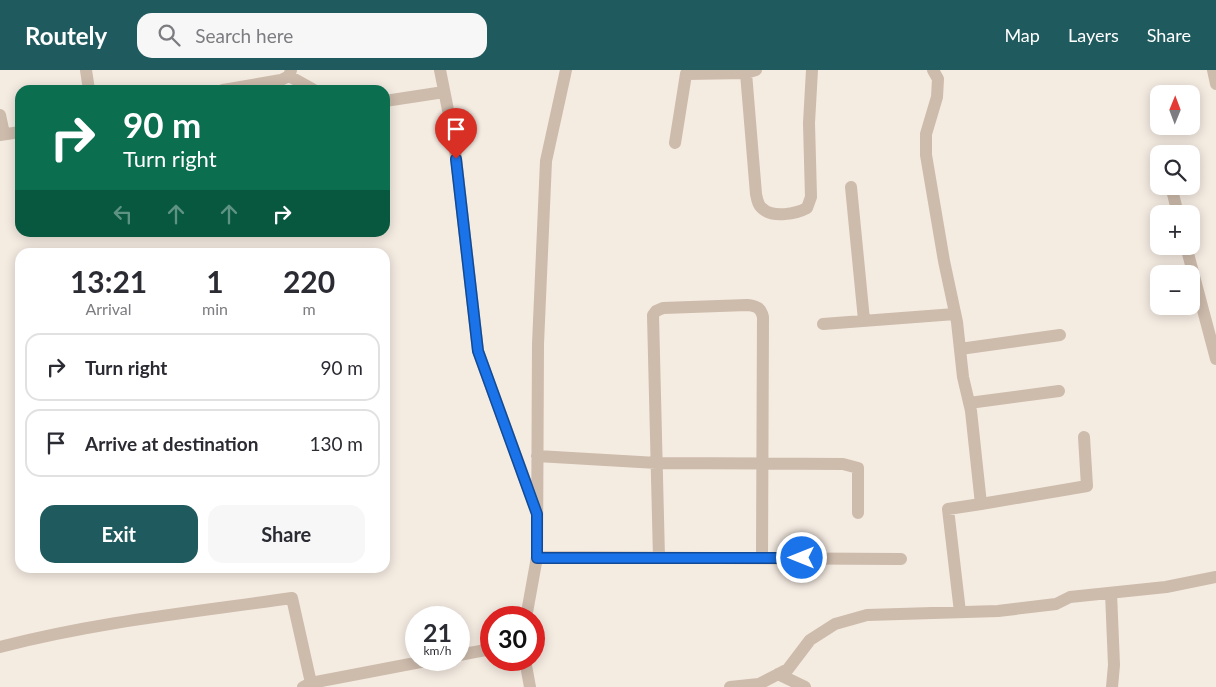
<!DOCTYPE html>
<html lang="en">
<head>
<meta charset="utf-8">
<style>
	:root { --surface:#fff; --page:#f7f7f7; --text:#2b2b33; --muted:#7c7c81; --line:#e1e1e2; --accent:#1f5a5e }
	body { margin:0; font-family:Lato,sans-serif; background:var(--page); color:var(--text); height:100vh; display:flex; flex-direction:column; font-size:19px; white-space:nowrap }
	* { box-sizing:border-box; margin:0 }
	p { font-size:16px; color:var(--muted) }
	.icon { flex:none; width:28px; height:28px; fill:none; stroke:currentColor; stroke-width:2; stroke-linecap:round; stroke-linejoin:round }
	.map { position:relative; flex:1; overflow:hidden }
	.side { position:absolute; left:15px; top:178px; width:375px; height:325px; display:flex; flex-direction:column; background:var(--surface); border-radius:15px; box-shadow:0 2px 12px #0003 }
	.side>* { flex:none }
	.top-card { position:absolute; left:15px; top:15px; width:375px; height:152px; border-radius:15px; box-shadow:0 2px 12px #0003; background:#0b6e4f; color:#fff; overflow:hidden }
	.needle { width:32px; rotate:1deg }
	.buttons { position:absolute; left:1150px; top:15px; display:grid; gap:10px }
	.buttons a { display:grid; place-items:center; width:50px; height:50px; border-radius:10px; background:var(--surface); box-shadow:0 2px 12px #0003; font-size:25px }
	.speed { position:absolute; left:405px; top:536px; display:flex; gap:10px; font-size:25px; font-weight:700; text-align:center }
	.speed>* { display:grid; place-content:center; width:65px; height:65px; border-radius:50%; background:var(--surface); box-shadow:0 2px 12px #0003; line-height:1 }
	.speed small { font-size:12px; font-weight:400 }
	.speed .limit { border:8px solid #d22; background:#fff; color:#111 }
	.pin { position:absolute; display:grid; place-items:center; width:42px; height:42px; color:#fff; margin:-51px -21px; border-radius:50% 50% 50% 0; rotate:-45deg; box-shadow:0 0 5px #0007 }
	.pin .icon { rotate:45deg }
	.me { position:absolute; width:55px; margin:-28px; rotate:270deg; stroke-linejoin:round; filter:drop-shadow(0 0 4px #0008) }
	.turn { display:flex; align-items:center; gap:18px; height:105px; padding:0 25px; font-size:22px }
	.turn .icon { width:65px; height:65px; stroke-width:2.5 }
	.turn b { display:block; font-size:35px; line-height:42px }
	.lanes { display:flex; align-items:center; height:48px; padding:0 25px; background:#0003; justify-content:center; gap:25px; direction:ltr }
	.lanes .off { opacity:.35 }
	.eta { display:flex; justify-content:space-evenly; align-items:center; height:85px; text-align:center }
	.eta b { font-size:30px; font-weight:700; line-height:35px }
	.action { display:flex; gap:10px; margin-top:auto; padding:10px 25px }
	.action a { flex:1; height:58px; border-radius:15px; background:var(--accent); color:#fff; font-size:20px; font-weight:700; line-height:58px; text-align:center }
	.action a+a { background:var(--page); color:var(--text) }
	ul { padding:0; list-style:none }
	li { display:flex; align-items:center; gap:15px; height:68px; margin:0 10px 8px; padding:0 15px; border:2px solid var(--line); border-radius:15px }
	li div { flex:1 }
	li b { display:block; font-size:19px }
	li em { font-style:normal }
	header { display:flex; align-items:center; gap:30px; box-sizing:border-box; height:70px; padding:0 25px; background:var(--accent); color:#fff }
	header strong { font-size:24px }
	nav { display:flex; gap:28px; margin-inline-start:auto; font-size:18px }
	.search { width:350px; height:45px; background:var(--page); display:flex; align-items:center; gap:12px; box-sizing:border-box; padding:0 18px; border-radius:15px; color:var(--muted); font-size:19px }
	.map>svg:first-child { display:block }
	.lines { fill:none; stroke-linecap:round; stroke-linejoin:round }
	.street { stroke:#cdbbac; stroke-width:12 }
	.route-casing { stroke:#114b97; stroke-width:12 }
	.route { stroke:#1a73e8; stroke-width:9 }
</style>
</head>
<body>
<header>
<strong>Routely</strong>
<div class="search"><svg class="icon" aria-label="search" viewBox="0 0 24 24"><circle cx="10" cy="10" r="6"/><path d="M15 15l6 6"/></svg>Search here</div>
<nav><a>Map</a><a>Layers</a><a>Share</a></nav>
</header>
<div class="map">
<svg width="1216" height="617" viewBox="0 0 1216 617">
	<rect width="100%" height="100%" fill="#f4ebe1"/>
	<g class="lines">
		<path class="street" d="M 86,0 L 89,20
			M 440,0 L 454,70 L 478,281 L 534,435
			M 933,0 L 938,9 L 937,27 L 926,64 L 926,85 L 944,191 L 957,252 L 963,307 L 971,341 L 981,434 L 948,439 L 960,542
			M 1213,0 L 1216,14
			M 746,3 L 756,124 C 757,129 758,136 763,139 C 773,148 796,144 807,138 L 811,127 L 809,53 L 812,0
			M 289,6 L 314,20
			M 223,20 L 281,10 L 289,6 L 291,0
			M 385,31 L 444,22
			M 0,45 L 4,64
			M 0,65 L 20,62
			M 675,73 L 686,4 L 746,3 L 756,0
			M 1171,116 L 1178,144
			M 851,117 L 864,250
			M 1186,176 L 1216,289
			M 823,254 L 955,244
			M 960,279 L 1060,265
			M 969,333 L 1059,321
			M 537,386 L 657,393 L 843,394 L 858,398 L 858,443
			M 981,434 L 1087,416 L 1084,367
			M 537,487 L 901,489
			M 659,488 L 653,245 L 656,241 L 663,238 L 747,235 C 757,236 761,238 763,247 L 762,488
			M 1111,523 L 1114,595 L 1112,617
			M 526,548 L 537,487 L 538,274 L 546,91 L 566,0
			M 0,577 C 96,552 194,542 292,528 L 311,613
			M 459,585 L 491,579
			M 525,590 L 530,617
			M 778,604 L 805,617
			M 303,617 L 311,613 L 431,590
			M 730,617 L 759,614 L 788,599 L 810,570 L 835,554 L 867,545 L 998,541 L 1056,534 L 1070,527 L 1166,517 L 1216,507"/>
	</g>
	<g class="lines">
		<defs>
			<path id="route" d="M 456,89 L 478,281 L 537,444 L 537,488 L 802,488"/>
		</defs>
		<use href="#route" class="route-casing"/>
		<use href="#route" class="route"/>
	</g>
</svg>
<div class="buttons">
<a><svg class="needle" viewBox="-14 -14 28 28"><path d="M0-13l5 13h-10z" fill="#e53935"/><path d="M0 13l5-13h-10z" fill="#7c7c81"/></svg></a>
<a><svg class="icon" aria-label="search" viewBox="0 0 24 24"><circle cx="10" cy="10" r="6"/><path d="M15 15l6 6"/></svg></a>
<a>+</a>
<a>−</a>
</div>
<div class="speed"><div>21<small>km/h</small></div><div class="limit">30</div></div>
<div class="pin" style="left:456px;top:89px;background:#d93025"><svg class="icon" aria-label="arrive" viewBox="0 0 24 24"><path d="M6 21V4h12l-3 4 3 4H6"/></svg></div>
<svg class="me" style="left:802px;top:488px" viewBox="-20 -20 40 40"><circle r="17" fill="#1a73e8" stroke="#fff" stroke-width="3"/><path d="M0-11L8 9 0 5-8 9z" fill="#fff"/></svg>
<div class="top-card">
<div class="turn"><svg class="icon" aria-label="right" viewBox="0 0 24 24"><path d="M7 20v-9h11M14 6l5 5-5 5"/></svg><div><b>90 m</b>Turn right</div></div>
<div class="lanes"><svg class="icon off" aria-label="left" viewBox="0 0 24 24"><path d="M17 20v-9H6M10 6l-5 5 5 5"/></svg><svg class="icon off" aria-label="ahead" viewBox="0 0 24 24"><path d="M12 20V5M6 11l6-6 6 6"/></svg><svg class="icon off" aria-label="ahead" viewBox="0 0 24 24"><path d="M12 20V5M6 11l6-6 6 6"/></svg><svg class="icon" aria-label="right" viewBox="0 0 24 24"><path d="M7 20v-9h11M14 6l5 5-5 5"/></svg></div>
</div>
<section class="side">
<div class="eta">
<div><b>13:21</b><p>Arrival</p></div>
<div><b>1</b><p>min</p></div>
<div><b>220</b><p>m</p></div>
</div>
<ul>
<li><svg class="icon" aria-label="right" viewBox="0 0 24 24"><path d="M7 20v-9h11M14 6l5 5-5 5"/></svg><div><b>Turn right</b></div><em>90 m</em></li>
<li><svg class="icon" aria-label="arrive" viewBox="0 0 24 24"><path d="M6 21V4h12l-3 4 3 4H6"/></svg><div><b>Arrive at destination</b></div><em>130 m</em></li>
</ul>
<div class="action"><a>Exit</a><a>Share</a></div>
</section>
</div>
</body>
</html>
